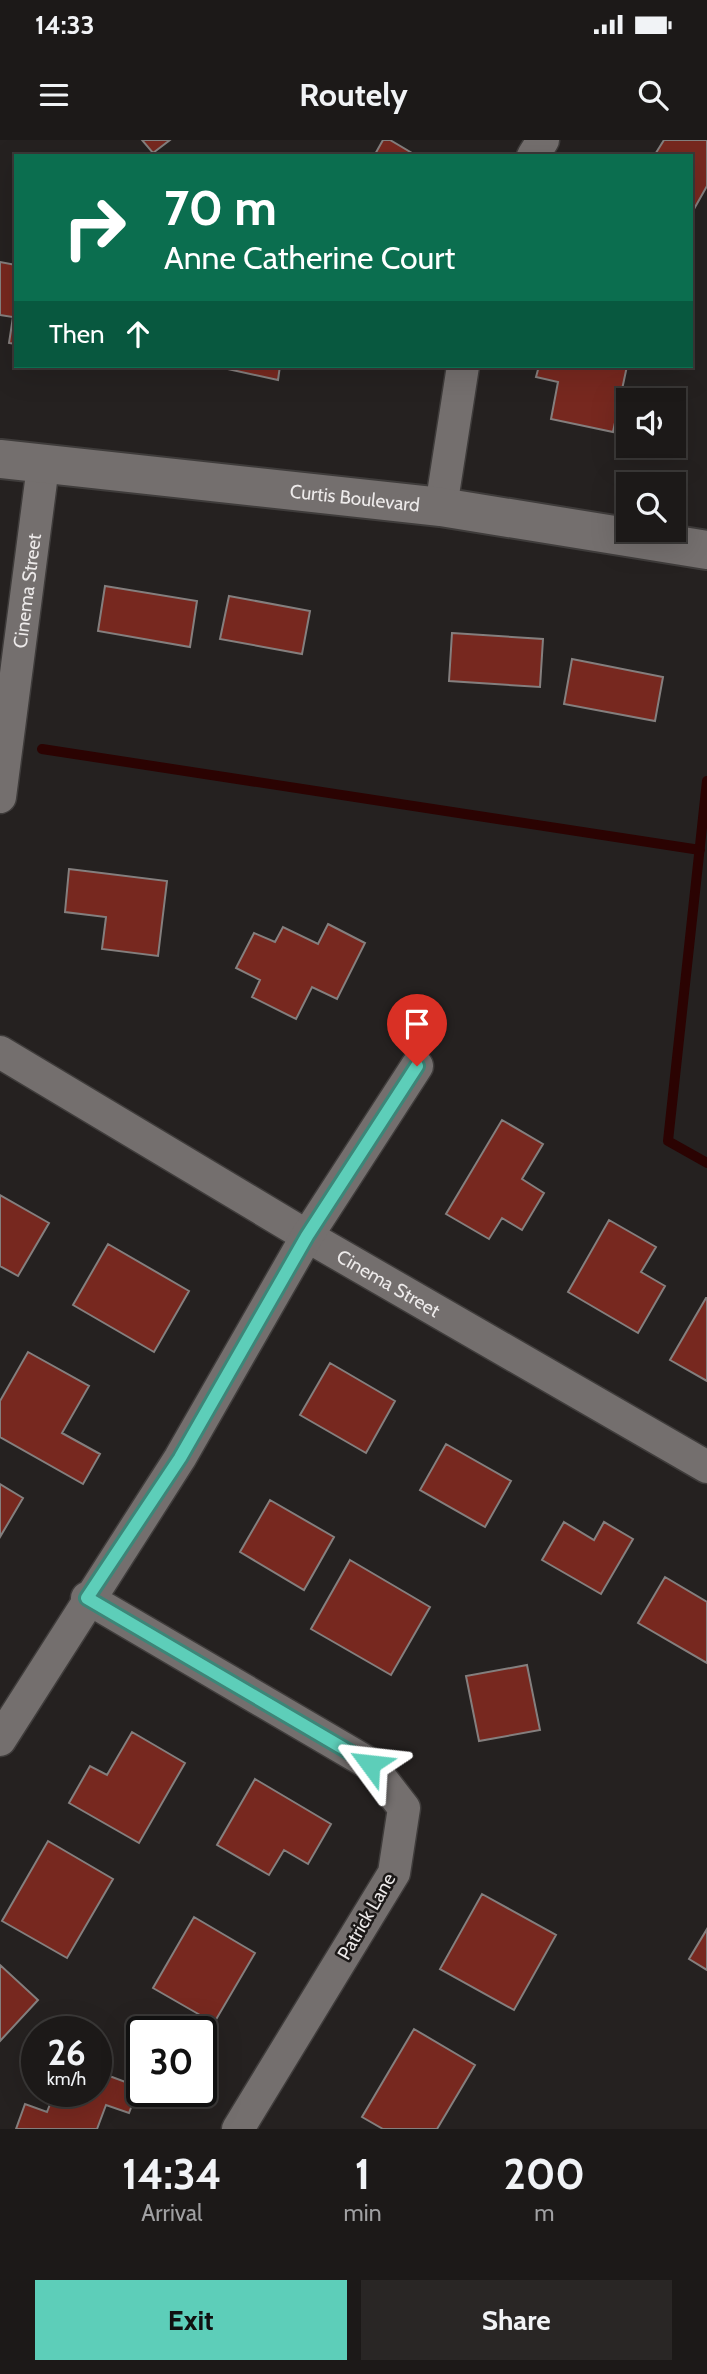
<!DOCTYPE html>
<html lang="en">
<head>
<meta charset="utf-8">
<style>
	:root { --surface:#1c1918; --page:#292625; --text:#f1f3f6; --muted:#a0a0a2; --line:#3a3837; --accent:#5dceb9 }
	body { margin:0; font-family:Cabin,sans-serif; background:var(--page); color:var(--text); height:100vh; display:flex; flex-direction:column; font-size:26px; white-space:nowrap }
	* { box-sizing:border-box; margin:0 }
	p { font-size:23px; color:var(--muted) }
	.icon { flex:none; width:38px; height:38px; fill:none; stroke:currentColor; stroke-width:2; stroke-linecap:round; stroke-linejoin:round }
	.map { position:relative; height:1989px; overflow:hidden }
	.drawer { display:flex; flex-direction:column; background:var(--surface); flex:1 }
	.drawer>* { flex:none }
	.top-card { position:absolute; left:14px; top:14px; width:679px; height:214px; border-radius:0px; box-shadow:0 7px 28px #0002,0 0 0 2px var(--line); background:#0b6e4f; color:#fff; overflow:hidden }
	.fabs { position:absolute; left:616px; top:248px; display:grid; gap:14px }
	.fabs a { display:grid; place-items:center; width:70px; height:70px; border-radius:0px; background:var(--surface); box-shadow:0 7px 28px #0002,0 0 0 2px var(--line); font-size:35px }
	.speed { position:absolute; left:21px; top:1876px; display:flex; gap:14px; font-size:35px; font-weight:700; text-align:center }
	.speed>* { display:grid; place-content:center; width:91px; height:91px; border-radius:50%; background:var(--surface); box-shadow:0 7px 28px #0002,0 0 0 2px var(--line); line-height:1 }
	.speed small { font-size:18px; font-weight:400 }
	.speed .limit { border:4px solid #111; border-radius:10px; background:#fff; color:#111 }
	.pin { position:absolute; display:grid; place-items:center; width:60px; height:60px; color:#fff; margin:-72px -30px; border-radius:50% 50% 50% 0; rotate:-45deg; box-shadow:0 0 7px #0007 }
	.pin .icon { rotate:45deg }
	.me { position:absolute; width:77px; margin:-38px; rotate:300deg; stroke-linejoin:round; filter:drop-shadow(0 0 5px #0008) }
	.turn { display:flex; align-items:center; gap:24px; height:147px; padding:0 35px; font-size:32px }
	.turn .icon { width:91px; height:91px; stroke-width:2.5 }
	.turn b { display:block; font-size:49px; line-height:60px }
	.then { display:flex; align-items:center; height:66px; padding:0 35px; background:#0003; gap:14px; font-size:26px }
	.eta { display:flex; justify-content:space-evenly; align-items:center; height:119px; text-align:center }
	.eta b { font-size:42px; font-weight:700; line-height:49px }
	.cta { display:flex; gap:14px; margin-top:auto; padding:14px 35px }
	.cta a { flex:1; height:80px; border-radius:0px; background:var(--accent); color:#111; font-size:28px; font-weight:700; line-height:80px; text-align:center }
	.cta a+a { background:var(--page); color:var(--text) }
	.status { display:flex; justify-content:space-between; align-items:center; height:49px; padding:0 35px; background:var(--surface); direction:ltr }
	.status svg { height:19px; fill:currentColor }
	header { display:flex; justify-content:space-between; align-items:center; height:91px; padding:0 35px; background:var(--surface); font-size:32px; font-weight:700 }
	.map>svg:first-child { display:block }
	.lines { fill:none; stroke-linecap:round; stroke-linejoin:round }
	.stream { stroke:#2b0302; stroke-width:10 }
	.building { fill:#77281f; stroke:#847f7e; stroke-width:2 }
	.minor-casing { stroke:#3f3c3b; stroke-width:35 }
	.tertiary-casing { stroke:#3f3c3b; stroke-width:42 }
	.minor { stroke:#746f6e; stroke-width:32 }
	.tertiary { stroke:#746f6e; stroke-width:38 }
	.route-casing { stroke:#3c8678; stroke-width:18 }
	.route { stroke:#5dceb9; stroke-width:12 }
	.labels { text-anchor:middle; stroke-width:5; stroke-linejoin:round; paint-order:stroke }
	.street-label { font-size:19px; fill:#edeaea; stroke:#1b1817 }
</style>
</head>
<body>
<div class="status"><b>14:33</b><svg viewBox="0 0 49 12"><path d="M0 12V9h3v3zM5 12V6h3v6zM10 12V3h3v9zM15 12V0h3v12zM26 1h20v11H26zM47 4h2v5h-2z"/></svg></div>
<header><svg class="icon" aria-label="menu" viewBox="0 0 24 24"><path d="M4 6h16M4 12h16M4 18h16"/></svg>Routely<svg class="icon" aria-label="search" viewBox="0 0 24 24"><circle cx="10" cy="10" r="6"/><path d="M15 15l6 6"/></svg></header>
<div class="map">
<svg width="707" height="1989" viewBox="0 0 707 1989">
	<rect width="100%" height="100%" fill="#252120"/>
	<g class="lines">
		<path class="stream" d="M 42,609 L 700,710
			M 707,641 L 668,1001 L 707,1023"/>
	</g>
	<path class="building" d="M 142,0 L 170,0 L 153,13 Z
		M 383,0 L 390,0 L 417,16 L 374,16 Z
		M 664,0 L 707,0 L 707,46 L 694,69 L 691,16 L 654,16 Z
		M 0,122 L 16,125 L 16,204 L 9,203 L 13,177 L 0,175 Z
		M 214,226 L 280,226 L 278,240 Z
		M 539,226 L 627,226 L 613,292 L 551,279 L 558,242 L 536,237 Z
		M 105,446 L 197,461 L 190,507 L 98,491 Z
		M 229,456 L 310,471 L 302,514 L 220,499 Z
		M 452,493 L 543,499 L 540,547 L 449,541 Z
		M 572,519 L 663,537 L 655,581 L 564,564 Z
		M 69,729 L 167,741 L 158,816 L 102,809 L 106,777 L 65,772 Z
		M 328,784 L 365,803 L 337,859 L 312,847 L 296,879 L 252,857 L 260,840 L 236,828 L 254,793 L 275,802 L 283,787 L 318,804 Z
		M 502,980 L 543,1004 L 522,1039 L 544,1053 L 522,1090 L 502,1078 L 489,1099 L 446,1074 Z
		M 0,1055 L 49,1083 L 18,1136 L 0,1126 Z
		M 609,1080 L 656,1107 L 641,1132 L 665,1146 L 638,1193 L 568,1152 Z
		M 108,1104 L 189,1151 L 154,1212 L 73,1165 Z
		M 706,1158 L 707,1158 L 707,1241 L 670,1220 Z
		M 28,1212 L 89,1246 L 62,1293 L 100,1314 L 83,1344 L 0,1297 L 0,1261 Z
		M 330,1223 L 395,1261 L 366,1313 L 300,1275 Z
		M 446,1304 L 511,1341 L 485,1387 L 420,1350 Z
		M 0,1344 L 23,1358 L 0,1397 Z
		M 270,1360 L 334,1397 L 304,1450 L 240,1412 Z
		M 564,1382 L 594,1400 L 604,1382 L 633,1399 L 601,1454 L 542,1420 Z
		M 350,1420 L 430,1467 L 391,1535 L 311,1489 Z
		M 665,1437 L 707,1462 L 707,1523 L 638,1483 Z
		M 527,1525 L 540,1590 L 479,1601 L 466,1536 Z
		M 132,1592 L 185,1623 L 139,1703 L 69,1663 L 90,1626 L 107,1635 Z
		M 255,1639 L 331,1684 L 308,1724 L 284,1710 L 269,1735 L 217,1705 Z
		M 48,1701 L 113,1739 L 67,1818 L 2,1781 Z
		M 482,1754 L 556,1795 L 514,1870 L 440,1829 Z
		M 194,1777 L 255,1813 L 214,1883 L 153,1848 Z
		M 707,1789 L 707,1830 L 689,1819 Z
		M 0,1825 L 38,1860 L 0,1901 Z
		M 414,1889 L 475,1925 L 437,1989 L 383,1989 L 362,1977 Z
		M 96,1931 L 139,1947 L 129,1973 L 106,1965 L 97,1989 L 16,1989 L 25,1964 L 47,1972 L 55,1951 L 96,1951 Z"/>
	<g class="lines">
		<defs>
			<g id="minor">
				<path d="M 533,16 L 543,0"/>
				<path d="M 441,367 L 463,226"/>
				<path id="s1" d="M 0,657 L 43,326"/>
				<path id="s2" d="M 0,912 L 307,1096 L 707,1327"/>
				<path d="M 87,1458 L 370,1624 L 404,1668 L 394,1733 L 238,1989"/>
				<path d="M 0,1600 L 180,1318 L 307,1096 L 417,926"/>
			</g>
			<g id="tertiary">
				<path id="s3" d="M 0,319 L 441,367 L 707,410"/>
			</g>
		</defs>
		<use href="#minor" class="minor-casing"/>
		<use href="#tertiary" class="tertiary-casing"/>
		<use href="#minor" class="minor"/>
		<use href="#tertiary" class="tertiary"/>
	</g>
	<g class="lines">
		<defs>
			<path id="route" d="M 370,1624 L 87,1458 L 180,1318 L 307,1096 L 417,926"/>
		</defs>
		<use href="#route" class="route-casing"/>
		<use href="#route" class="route"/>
	</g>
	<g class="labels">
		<g class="street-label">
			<text dy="7" stroke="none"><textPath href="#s3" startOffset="357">Curtis Boulevard</textPath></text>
			<text dy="7" stroke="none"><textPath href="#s1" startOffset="208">Cinema Street</textPath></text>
			<text dy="7" stroke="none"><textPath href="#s2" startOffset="452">Cinema Street</textPath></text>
			<text transform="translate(366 1776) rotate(-60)" y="7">Patrick Lane</text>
		</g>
	</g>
</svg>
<div class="fabs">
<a><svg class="icon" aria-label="sound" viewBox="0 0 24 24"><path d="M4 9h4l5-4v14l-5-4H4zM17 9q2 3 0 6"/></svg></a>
<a><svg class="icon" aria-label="search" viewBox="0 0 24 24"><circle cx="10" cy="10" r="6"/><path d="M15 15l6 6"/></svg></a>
</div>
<div class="speed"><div>26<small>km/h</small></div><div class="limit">30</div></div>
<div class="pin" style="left:417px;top:926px;background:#d93025"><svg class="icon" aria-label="arrive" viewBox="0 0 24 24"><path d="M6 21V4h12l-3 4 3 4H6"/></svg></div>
<svg class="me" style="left:370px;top:1624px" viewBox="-20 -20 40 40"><path d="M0-17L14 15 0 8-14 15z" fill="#5dceb9" stroke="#fff" stroke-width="4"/></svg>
<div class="top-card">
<div class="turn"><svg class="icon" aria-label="right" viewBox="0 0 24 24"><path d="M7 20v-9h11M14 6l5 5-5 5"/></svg><div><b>70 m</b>Anne Catherine Court</div></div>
<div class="then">Then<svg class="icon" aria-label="ahead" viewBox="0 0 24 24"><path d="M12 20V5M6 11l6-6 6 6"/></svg></div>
</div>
</div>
<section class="drawer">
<div class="eta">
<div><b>14:34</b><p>Arrival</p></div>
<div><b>1</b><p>min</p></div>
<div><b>200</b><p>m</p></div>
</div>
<div class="cta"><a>Exit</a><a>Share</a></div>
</section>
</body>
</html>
